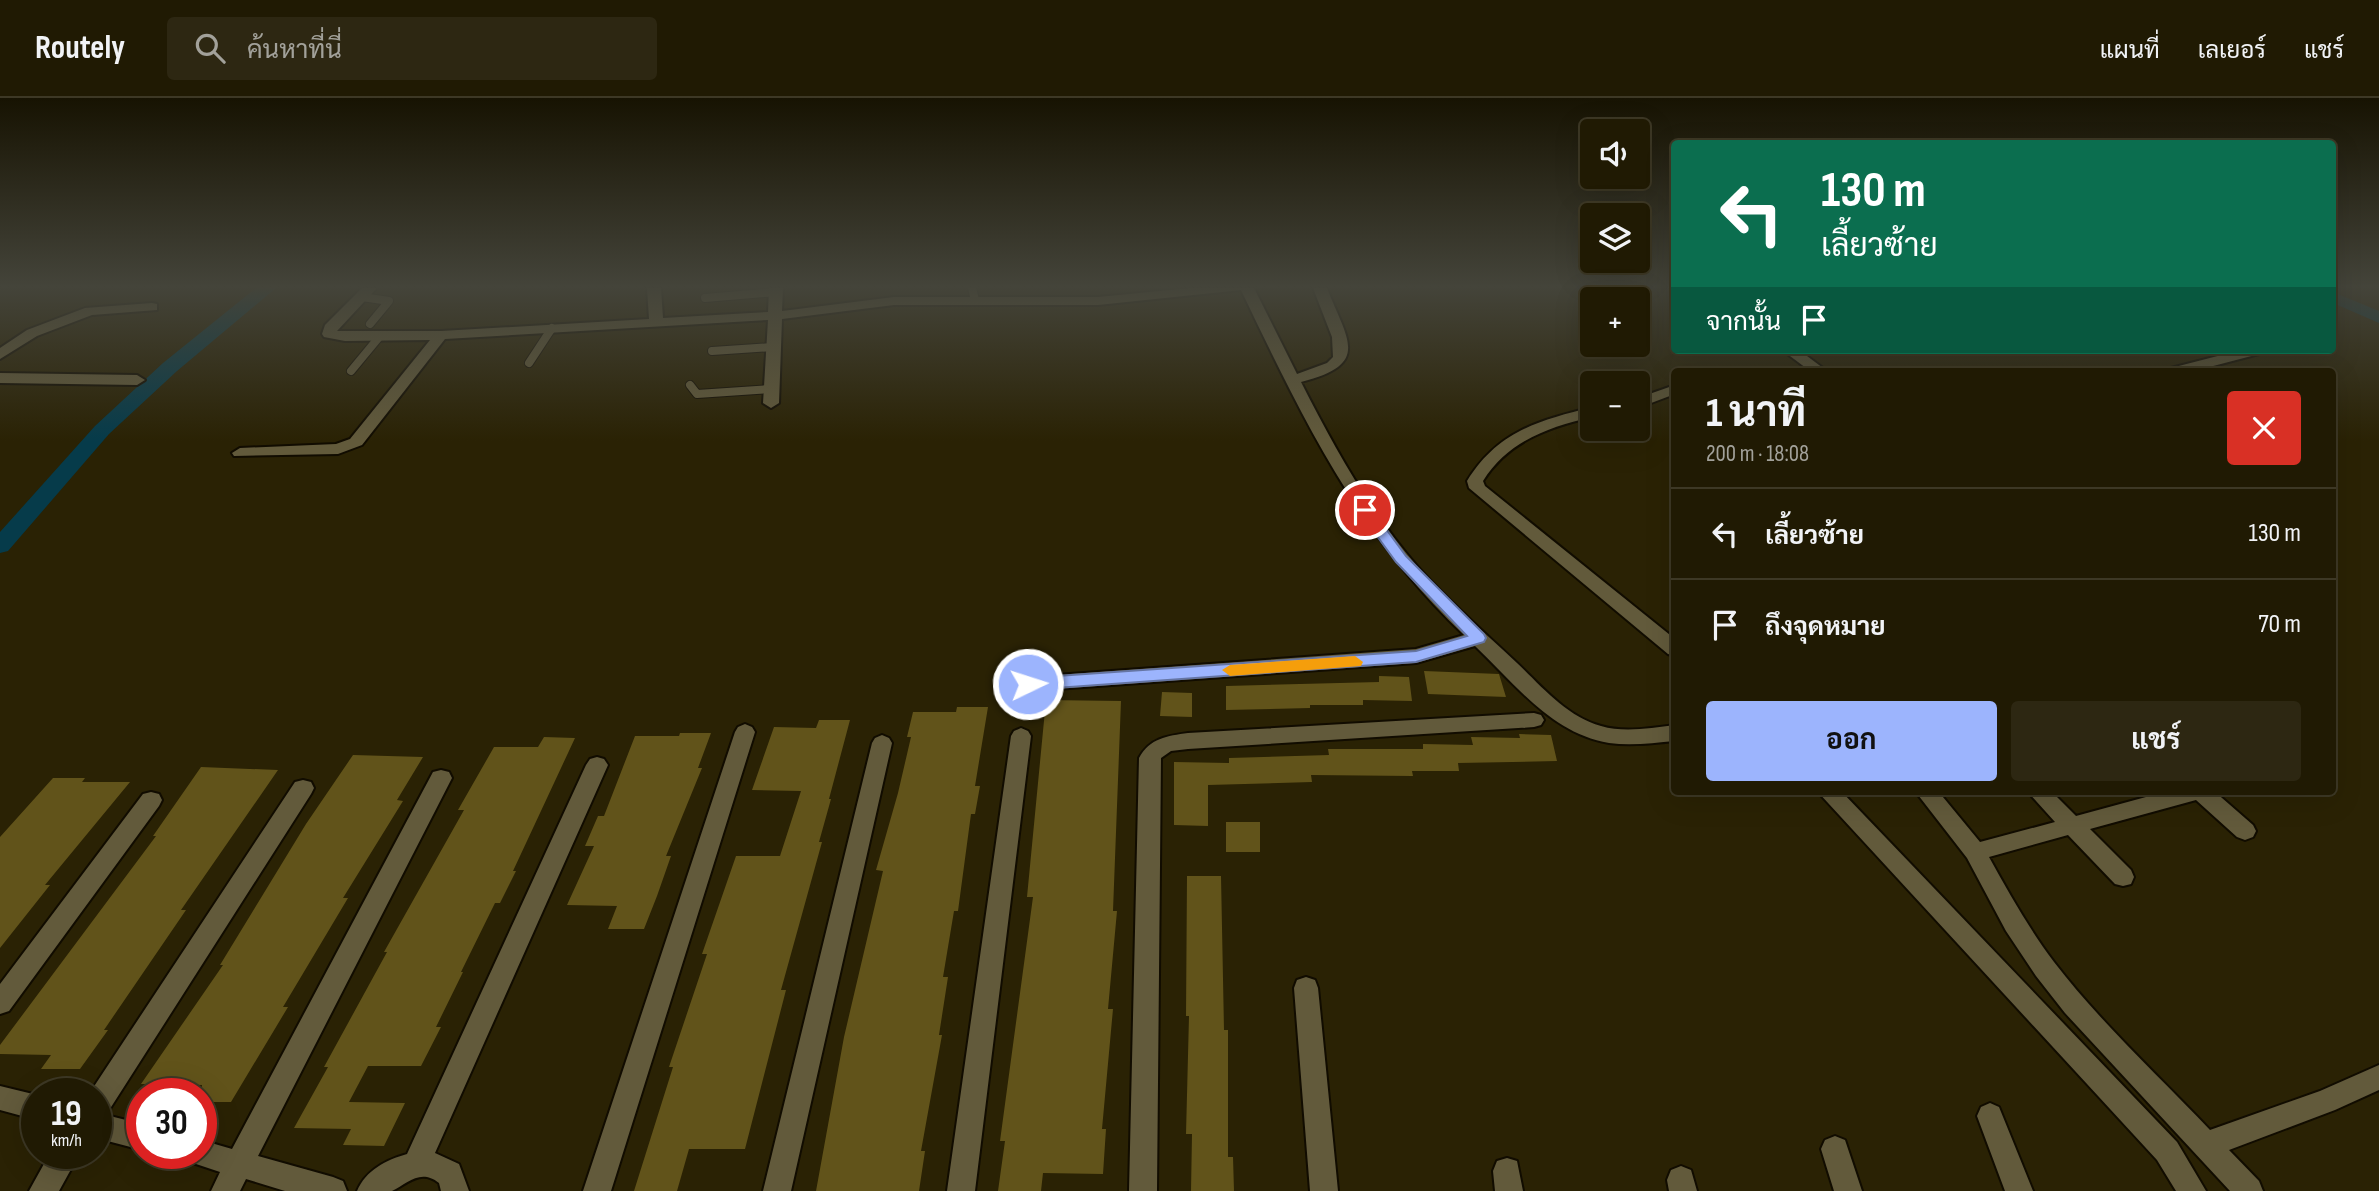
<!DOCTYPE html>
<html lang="th">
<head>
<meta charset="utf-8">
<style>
	:root { --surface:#201a03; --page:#2d2712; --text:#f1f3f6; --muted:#a2a19a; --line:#3d3825; --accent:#9cb4fd }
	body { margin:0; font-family:"Sofia Sans Condensed",Sarabun,sans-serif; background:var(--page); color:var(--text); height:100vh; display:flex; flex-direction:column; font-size:26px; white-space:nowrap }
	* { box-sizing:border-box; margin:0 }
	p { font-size:23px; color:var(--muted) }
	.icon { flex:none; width:38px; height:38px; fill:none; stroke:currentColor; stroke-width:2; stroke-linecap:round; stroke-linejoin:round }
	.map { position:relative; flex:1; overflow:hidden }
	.drawer { position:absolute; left:1671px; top:270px; width:665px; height:427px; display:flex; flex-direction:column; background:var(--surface); border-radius:7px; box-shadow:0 7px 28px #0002,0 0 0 2px var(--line) }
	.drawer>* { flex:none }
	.banner { position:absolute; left:1671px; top:42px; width:665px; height:214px; border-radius:7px; box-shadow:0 7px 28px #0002,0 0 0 2px var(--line); background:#0b6e4f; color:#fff; overflow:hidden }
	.tools { position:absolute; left:1580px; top:21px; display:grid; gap:14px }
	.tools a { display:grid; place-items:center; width:70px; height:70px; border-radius:7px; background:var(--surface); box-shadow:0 7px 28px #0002,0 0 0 2px var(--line); font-size:35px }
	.speed { position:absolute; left:21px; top:980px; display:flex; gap:14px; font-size:35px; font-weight:700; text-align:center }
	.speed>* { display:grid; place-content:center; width:91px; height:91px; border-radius:50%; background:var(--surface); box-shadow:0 7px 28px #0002,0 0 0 2px var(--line); line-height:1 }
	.speed small { font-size:18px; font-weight:400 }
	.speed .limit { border:10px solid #d22; background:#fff; color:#111 }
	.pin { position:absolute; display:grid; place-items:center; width:60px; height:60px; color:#fff; margin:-30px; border:4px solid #fff; border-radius:50%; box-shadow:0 2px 7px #0007 }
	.me { position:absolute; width:77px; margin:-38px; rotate:86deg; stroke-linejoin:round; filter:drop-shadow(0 0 5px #0008) }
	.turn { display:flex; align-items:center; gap:24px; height:147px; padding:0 35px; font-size:32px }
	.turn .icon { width:91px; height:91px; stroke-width:2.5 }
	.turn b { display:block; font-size:49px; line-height:60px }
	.then { display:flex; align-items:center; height:66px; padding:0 35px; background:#0003; gap:14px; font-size:26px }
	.round { display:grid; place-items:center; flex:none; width:74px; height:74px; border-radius:7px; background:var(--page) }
	.summary { display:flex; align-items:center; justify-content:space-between; height:119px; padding:0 35px }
	h1 { font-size:42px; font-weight:700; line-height:52px }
	.action { display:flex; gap:14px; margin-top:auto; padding:14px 35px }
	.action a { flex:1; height:80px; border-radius:7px; background:var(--accent); color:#111; font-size:28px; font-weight:700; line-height:80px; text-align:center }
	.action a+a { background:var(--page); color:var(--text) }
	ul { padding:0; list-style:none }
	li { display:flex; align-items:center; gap:21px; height:91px; padding:0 35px; border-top:2px solid var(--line) }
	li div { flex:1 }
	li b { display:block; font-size:26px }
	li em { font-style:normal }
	header { display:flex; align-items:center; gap:42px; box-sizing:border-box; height:98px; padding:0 35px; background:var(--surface); border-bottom:2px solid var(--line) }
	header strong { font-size:33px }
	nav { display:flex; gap:38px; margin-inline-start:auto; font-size:24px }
	.search { width:490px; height:63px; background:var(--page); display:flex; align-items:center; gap:18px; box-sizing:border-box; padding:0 24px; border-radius:7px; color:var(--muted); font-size:26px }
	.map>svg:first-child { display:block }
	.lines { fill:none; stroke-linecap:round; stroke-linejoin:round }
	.canal { fill:#063b4a; fill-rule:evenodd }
	.building { fill:#61531a }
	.lane-casing { stroke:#110c00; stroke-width:10 }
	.street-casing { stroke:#110c00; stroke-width:4 }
	.lane { stroke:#625a3b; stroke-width:8 }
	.street { fill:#625a3b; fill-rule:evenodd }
	.route { fill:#9cb4fd; stroke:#6575a4; stroke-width:2 }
	.slow { fill:#f59e0b }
</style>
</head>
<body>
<header>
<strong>Routely</strong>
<div class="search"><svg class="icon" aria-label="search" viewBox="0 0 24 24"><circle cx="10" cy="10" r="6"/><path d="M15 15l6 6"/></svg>ค้นหาที่นี่</div>
<nav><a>แผนที่</a><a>เลเยอร์</a><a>แชร์</a></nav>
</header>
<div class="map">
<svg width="2379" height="1093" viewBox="0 0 2379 1093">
	<rect width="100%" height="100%" fill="#2a2204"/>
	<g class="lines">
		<path class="canal" d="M 256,190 L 276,190 L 177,273 L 109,336 L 8,453 L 0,455 L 0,434 L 95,328 L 163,265 Z
			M 2333,194 L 2379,213 L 2379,225 L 2333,205 Z"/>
	</g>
	<path class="building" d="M 1424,573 L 1499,576 L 1506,599 L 1428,596 Z
		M 1379,578 L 1409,579 L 1412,603 L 1363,602 L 1363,607 L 1310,607 L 1310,610 L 1226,612 L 1226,588 L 1379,584 Z
		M 1162,594 L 1192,595 L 1192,619 L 1160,618 Z
		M 1046,602 L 1121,603 L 1113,813 L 1117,813 L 1108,911 L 1113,911 L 1102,1031 L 1106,1031 L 1103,1076 L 1043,1075 L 1041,1093 L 998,1093 L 1005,1043 L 1000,1043 L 1033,799 L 1027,799 Z
		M 957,609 L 988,609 L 975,688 L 980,688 L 975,716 L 971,716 L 958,813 L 954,813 L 943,879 L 948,879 L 939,937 L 942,937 L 921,1053 L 925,1053 L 919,1093 L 816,1093 L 844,939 L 883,773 L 876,772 L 898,695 L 911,639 L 907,639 L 913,614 L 956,614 Z
		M 819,622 L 850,622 L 829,701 L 831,701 L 819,744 L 822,744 L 781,892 L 786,892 L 745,1051 L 689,1051 L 677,1093 L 634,1093 L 673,969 L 669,969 L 707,856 L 702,856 L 736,758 L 780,758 L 801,693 L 752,692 L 774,629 L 816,630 Z
		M 680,635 L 711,635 L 698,670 L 702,670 L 666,758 L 671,758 L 657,798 L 644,831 L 608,831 L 617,808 L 567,807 L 594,748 L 585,748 L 598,718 L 604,718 L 635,638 L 679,638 Z
		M 1519,636 L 1551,637 L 1557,663 L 1458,665 L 1459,673 L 1412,673 L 1413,678 L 1311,677 L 1312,684 L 1208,687 L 1208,728 L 1174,727 L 1174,664 L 1229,665 L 1229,660 L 1329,657 L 1328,651 L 1423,651 L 1423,646 L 1473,647 L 1471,639 L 1520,640 Z
		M 544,639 L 575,640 L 513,773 L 516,773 L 500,805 L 495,805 L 461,874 L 463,874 L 436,929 L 441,929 L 421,968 L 368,968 L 349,1004 L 405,1005 L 384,1048 L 343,1047 L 351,1031 L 294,1030 L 328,969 L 324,969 L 387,854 L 384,854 L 464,712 L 458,712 L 494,649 L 538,649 Z
		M 353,657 L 423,659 L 397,702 L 403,703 L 343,800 L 348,800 L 283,909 L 288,909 L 231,1004 L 201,1004 L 202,987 L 141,986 L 223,867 L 220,867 L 306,726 Z
		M 201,669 L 278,672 L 181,812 L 186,812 L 104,932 L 108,932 L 80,971 L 41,971 L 51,957 L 0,956 L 0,947 L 156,738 L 153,738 Z
		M 53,680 L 85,680 L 82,684 L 130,684 L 45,787 L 50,787 L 0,850 L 0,739 Z
		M 1226,724 L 1260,724 L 1260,754 L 1226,754 Z
		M 1187,778 L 1221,778 L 1224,932 L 1228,932 L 1228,1059 L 1233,1059 L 1234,1093 L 1191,1093 L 1192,1036 L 1186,1036 L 1189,918 L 1186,918 Z"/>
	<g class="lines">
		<defs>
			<path id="lane" d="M 972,190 L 975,202
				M 362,199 L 389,203 L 370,226
				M 705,200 L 776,194
				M 712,253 L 773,249
				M 529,265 L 552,230
				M 351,273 L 380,238
				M 690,287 L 697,296 L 771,291"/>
			<path id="street" d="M 362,190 L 377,190 L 337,233 L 441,233 L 649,221 L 647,190 L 661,190 L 663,220 L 768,214 L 769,190 L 783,190 L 782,213 L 894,199 L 1098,199 L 1191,190 L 1254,190 L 1297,276 L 1327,265 L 1333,259 L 1332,239 L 1313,190 L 1327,190 C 1347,242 1372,266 1301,284 C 1334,349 1370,414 1417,468 C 1448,503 1483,533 1517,565 C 1541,588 1567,619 1601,628 C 1624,635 1651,630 1675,627 L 1675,643 C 1653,645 1631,648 1609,645 C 1552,636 1514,585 1475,548 L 1416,565 L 1028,593 L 1021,591 L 1018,586 L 1021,581 L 1028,579 L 1416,551 L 1464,537 C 1357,435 1304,323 1241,192 L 1098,207 L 894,207 L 782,221 L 779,305 L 771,310 L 763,305 L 768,222 L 445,241 L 362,347 L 338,356 L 234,358 L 232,355 L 240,350 L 336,346 L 350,341 L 430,242 L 345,243 L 324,239 L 322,236 L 325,227 Z
				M 152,205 L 157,206 L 157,212 L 92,217 L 37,238 L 0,261 L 0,250 L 27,232 L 85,210 Z
				M 1782,252 L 1799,252 L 1827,273 L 1810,273 Z
				M 2241,252 L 2265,252 L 2263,255 L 2194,273 L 2169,273 L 2171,270 Z
				M 0,275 L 137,277 L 145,282 L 137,287 L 0,285 Z
				M 1675,287 L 1675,296 L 1638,310 L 1638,300 Z
				M 1592,309 L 1592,319 C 1549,329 1508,343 1483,383 L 1485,388 L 1675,541 L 1675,558 L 1668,556 L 1469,390 L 1467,383 C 1498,333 1538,323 1592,309 Z
				M 1534,615 L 1541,617 L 1544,622 L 1541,627 L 1534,629 L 1188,651 L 1171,653 L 1161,660 L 1157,1093 L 1129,1093 L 1139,660 C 1150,640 1167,638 1188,635 Z
				M 745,626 L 752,629 L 755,634 L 611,1093 L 583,1093 L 735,634 L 738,629 Z
				M 1021,630 L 1028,633 L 1031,638 L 975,1093 L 947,1093 L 1011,638 L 1014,633 Z
				M 882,637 L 889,640 L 892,645 L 791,1093 L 763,1093 L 872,645 L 875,640 Z
				M 597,659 L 604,661 L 608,667 L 435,1055 L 459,1066 L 469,1093 L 441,1093 L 439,1085 C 420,1070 407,1086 392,1093 C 383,1093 367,1093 357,1093 C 366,1072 386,1062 407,1056 L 586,667 L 590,661 Z
				M 441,672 L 449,674 L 452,680 L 258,1058 L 333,1079 L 343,1083 L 347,1093 L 285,1093 L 246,1081 L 240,1093 L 211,1093 L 220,1074 L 190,1064 L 186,1055 L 201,1055 L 201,1042 L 232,1051 L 433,674 Z
				M 303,682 L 311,684 L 314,690 L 311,696 L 106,1017 L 142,1026 L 142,1052 L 96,1040 L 96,996 L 89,996 L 295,684 Z
				M 1817,693 L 1841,693 L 2177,1044 L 2206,1093 L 2176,1093 L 2157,1062 Z
				M 1915,693 L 1938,693 L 1980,744 L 2055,724 L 2027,693 L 2051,693 L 2076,718 L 2168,693 L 2214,693 L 2253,727 L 2256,733 L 2253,739 L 2245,742 L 2237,739 L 2196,702 L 2090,731 L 2131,772 L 2134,779 L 2131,786 L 2123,788 L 2115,786 L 2068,737 L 1989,759 C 2009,795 2029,831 2054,864 C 2100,924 2158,977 2210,1032 L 2320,993 L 2379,967 L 2379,992 L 2335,1012 L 2229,1052 L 2259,1083 L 2263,1093 L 2230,1093 L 2065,915 L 2036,878 L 2006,833 L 1967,760 Z
				M 151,694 L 159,696 L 162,702 L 159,708 L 9,913 L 0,916 L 0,886 L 143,696 Z
				M 1306,879 L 1315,882 L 1318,890 L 1338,1093 L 1310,1093 L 1294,890 L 1297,882 Z
				M 0,988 L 37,997 L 37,1022 L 0,1012 Z
				M 1990,1005 L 1999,1009 L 2033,1093 L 2005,1093 L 1977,1018 L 1981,1009 Z
				M 1835,1038 L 1845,1042 L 1862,1093 L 1834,1093 L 1821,1051 L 1825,1042 Z
				M 50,1055 L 80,1055 L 59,1093 L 29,1093 Z
				M 1507,1060 L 1517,1063 L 1523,1093 L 1495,1093 L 1493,1073 L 1497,1063 Z
				M 1681,1068 L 1691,1072 L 1697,1093 L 1669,1093 L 1667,1082 L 1671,1072 Z"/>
		</defs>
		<use href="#lane" class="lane-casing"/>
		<use href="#street" class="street-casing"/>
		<use href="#lane" class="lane"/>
		<use href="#street" class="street"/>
	</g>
	<linearGradient id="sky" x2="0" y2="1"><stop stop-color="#171302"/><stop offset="0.55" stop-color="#44443a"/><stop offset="1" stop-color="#44443a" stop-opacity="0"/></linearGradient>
	<rect width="2379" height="343" fill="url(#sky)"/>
	<path class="route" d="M 1365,408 L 1370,409 L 1406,458 L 1484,536 L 1486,540 L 1484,544 L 1416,564 L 1028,592 L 1019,586 L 1028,580 L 1416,553 L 1467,538 L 1396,464 L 1358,412 Z"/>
	<path class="slow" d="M 1355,558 L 1363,564 L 1361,568 L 1230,578 L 1222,572 L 1230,567 Z"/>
</svg>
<div class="tools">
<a><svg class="icon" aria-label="sound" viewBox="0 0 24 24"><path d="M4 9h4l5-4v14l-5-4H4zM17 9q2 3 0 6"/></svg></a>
<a><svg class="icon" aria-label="layers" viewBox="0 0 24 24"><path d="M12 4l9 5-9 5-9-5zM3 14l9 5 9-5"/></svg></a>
<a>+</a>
<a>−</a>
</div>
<div class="speed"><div>19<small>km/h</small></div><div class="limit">30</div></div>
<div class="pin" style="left:1365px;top:412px;background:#d93025"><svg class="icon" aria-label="arrive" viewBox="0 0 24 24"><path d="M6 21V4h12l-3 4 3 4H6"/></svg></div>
<svg class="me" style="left:1028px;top:586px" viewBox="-20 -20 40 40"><circle r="17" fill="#9cb4fd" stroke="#fff" stroke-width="3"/><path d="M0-11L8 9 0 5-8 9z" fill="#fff"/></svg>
<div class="banner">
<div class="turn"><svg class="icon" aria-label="left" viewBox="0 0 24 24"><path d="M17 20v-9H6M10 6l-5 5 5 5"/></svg><div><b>130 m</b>เลี้ยวซ้าย</div></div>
<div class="then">จากนั้น<svg class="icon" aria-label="arrive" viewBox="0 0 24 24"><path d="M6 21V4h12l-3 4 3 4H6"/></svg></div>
</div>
<section class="drawer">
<div class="summary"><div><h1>1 นาที</h1><p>200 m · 18:08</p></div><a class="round" style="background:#d93025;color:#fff"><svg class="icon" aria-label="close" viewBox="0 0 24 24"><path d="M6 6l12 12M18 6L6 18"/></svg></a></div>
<ul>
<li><svg class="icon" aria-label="left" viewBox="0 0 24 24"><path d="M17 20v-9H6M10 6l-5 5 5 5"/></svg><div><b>เลี้ยวซ้าย</b></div><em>130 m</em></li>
<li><svg class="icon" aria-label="arrive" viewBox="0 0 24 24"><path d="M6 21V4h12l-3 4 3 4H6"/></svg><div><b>ถึงจุดหมาย</b></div><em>70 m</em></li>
</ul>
<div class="action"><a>ออก</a><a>แชร์</a></div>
</section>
</div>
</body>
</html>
